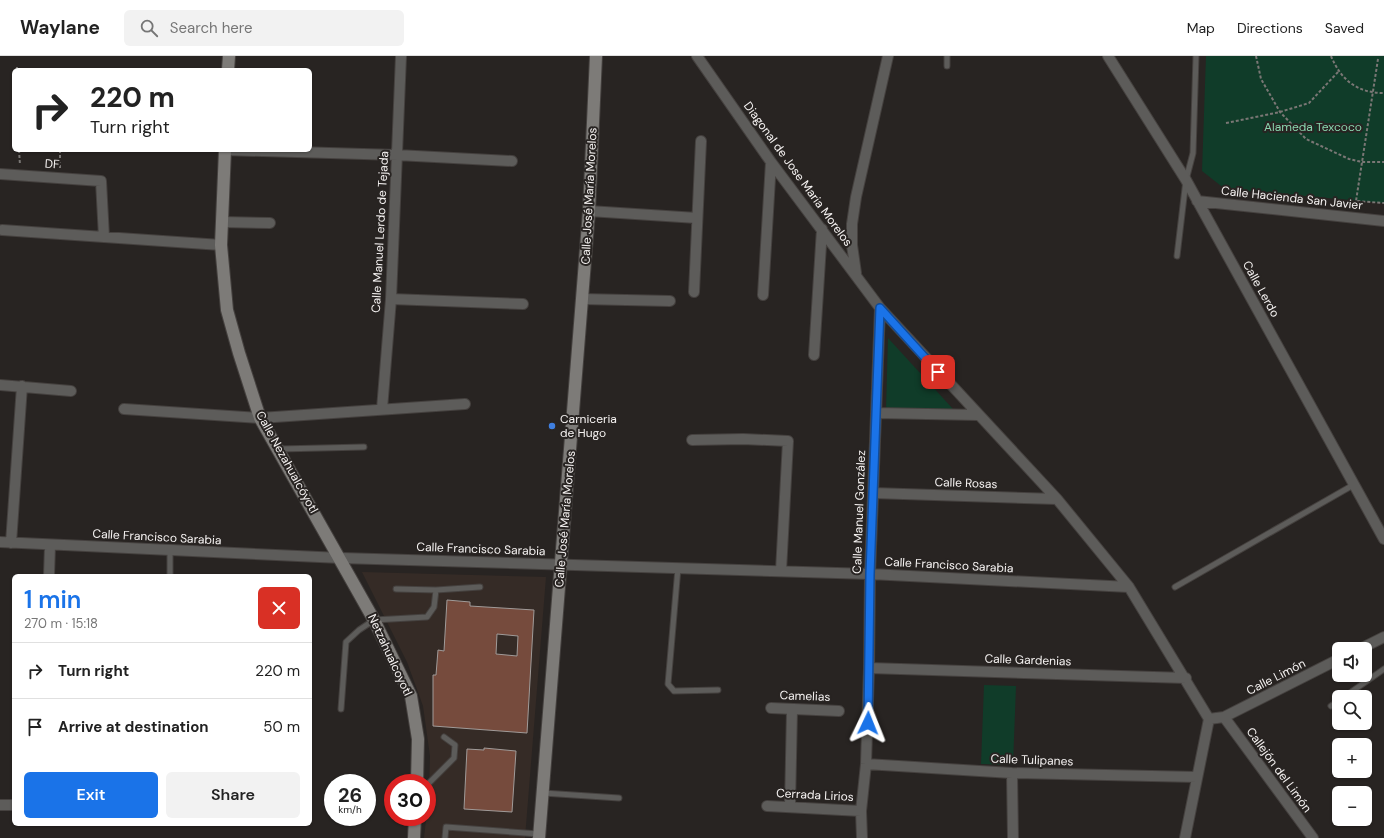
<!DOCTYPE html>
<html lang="en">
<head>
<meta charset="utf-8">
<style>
	:root { --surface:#fff; --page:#f2f2f2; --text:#222; --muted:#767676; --line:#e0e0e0; --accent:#1a73e8 }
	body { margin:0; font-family:"DM Sans",sans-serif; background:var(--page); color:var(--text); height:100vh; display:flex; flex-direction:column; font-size:15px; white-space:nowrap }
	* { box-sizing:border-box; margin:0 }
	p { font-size:13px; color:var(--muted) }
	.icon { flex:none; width:22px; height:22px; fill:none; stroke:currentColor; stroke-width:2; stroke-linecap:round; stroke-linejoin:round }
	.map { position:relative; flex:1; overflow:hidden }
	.side { position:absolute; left:12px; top:518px; width:300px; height:252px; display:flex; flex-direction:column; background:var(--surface); border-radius:6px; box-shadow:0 1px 3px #0004 }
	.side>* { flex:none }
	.guide { position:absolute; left:12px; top:12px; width:300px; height:84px; border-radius:6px; box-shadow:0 1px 3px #0004; background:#fff; color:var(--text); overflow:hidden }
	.fabs { position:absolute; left:1332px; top:586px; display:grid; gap:8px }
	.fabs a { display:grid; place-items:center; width:40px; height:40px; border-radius:6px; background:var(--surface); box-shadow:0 1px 3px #0004; font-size:20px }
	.speed { position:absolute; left:324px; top:718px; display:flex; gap:8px; font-size:20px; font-weight:700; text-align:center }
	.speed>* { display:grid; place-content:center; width:52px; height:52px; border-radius:50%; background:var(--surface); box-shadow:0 1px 3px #0004; line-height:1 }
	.speed small { font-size:10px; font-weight:400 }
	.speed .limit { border:6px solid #d22; background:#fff; color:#111 }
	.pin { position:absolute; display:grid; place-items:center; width:34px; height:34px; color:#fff; margin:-17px; border-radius:8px; box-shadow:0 2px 6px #0006 }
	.me { position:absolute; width:44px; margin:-22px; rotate:2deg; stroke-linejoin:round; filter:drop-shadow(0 0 3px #0008) }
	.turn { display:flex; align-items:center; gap:14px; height:84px; padding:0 12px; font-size:18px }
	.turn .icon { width:52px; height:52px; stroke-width:2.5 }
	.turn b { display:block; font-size:28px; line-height:34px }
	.round { display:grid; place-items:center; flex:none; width:42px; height:42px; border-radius:6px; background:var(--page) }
	.headline { display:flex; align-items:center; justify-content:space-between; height:68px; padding:0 12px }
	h1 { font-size:24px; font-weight:600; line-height:30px; color:var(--accent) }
	.cta { display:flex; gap:8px; margin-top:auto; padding:8px 12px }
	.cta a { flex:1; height:46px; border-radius:6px; background:var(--accent); color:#fff; font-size:16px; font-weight:600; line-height:46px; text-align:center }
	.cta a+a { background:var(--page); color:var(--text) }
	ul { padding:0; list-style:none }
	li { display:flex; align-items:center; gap:12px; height:56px; padding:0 12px; border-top:1px solid var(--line) }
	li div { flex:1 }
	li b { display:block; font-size:15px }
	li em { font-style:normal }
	header { display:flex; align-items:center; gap:24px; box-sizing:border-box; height:56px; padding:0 20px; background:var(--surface); border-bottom:1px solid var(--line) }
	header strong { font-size:19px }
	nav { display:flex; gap:22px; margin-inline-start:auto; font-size:14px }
	.search { width:280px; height:36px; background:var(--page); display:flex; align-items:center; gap:10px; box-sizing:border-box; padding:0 14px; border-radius:6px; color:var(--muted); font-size:15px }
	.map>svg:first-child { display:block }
	.built { fill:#352b26 }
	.green { fill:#103c29 }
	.building { fill:#764b3d; stroke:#a09b99; fill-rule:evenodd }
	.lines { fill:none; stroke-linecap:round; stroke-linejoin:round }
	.lane-casing { stroke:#45413f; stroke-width:7 }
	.street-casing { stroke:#45413f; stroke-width:12 }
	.secondary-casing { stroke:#45413f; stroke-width:14 }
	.path { stroke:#7a7775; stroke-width:2; stroke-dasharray:3 2; stroke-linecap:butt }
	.lane { stroke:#5d5c5a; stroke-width:5 }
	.street { stroke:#5d5c5a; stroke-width:10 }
	.secondary { stroke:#7d7b78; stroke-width:12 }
	.route-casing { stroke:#114b97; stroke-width:10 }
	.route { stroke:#1a73e8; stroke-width:7 }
	.shop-dot { fill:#3f7fe0; stroke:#282422; stroke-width:1.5 }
	.labels { text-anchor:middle; stroke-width:4; stroke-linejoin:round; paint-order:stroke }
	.park-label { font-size:12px; fill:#89d5ae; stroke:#282422 }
	.street-label { font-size:12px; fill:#f6f3f2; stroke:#282422 }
	.poi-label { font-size:12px; fill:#f6f3f2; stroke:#282422; text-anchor:start }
</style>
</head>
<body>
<header>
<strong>Waylane</strong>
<div class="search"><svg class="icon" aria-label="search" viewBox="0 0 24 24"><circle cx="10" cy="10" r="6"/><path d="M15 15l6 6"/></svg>Search here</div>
<nav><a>Map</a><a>Directions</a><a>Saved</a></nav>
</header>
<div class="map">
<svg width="1384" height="782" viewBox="0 0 1384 782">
	<rect width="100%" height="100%" fill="#282422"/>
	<path class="built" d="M 362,516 L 546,521 L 525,782 L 424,782 L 429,737 L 430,700 L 423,650 L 407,606 Z"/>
	<path class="green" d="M 1206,0 L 1384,0 L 1384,147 L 1225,133 L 1202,115 Z
		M 888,282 L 953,353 L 886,353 Z
		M 984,629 L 1016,630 L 1013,709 L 981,708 Z"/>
	<path class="building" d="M 447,544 L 470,546 L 470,550 L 534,554 L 527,677 L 433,670 L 433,619 L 436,619 L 438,594 L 444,595 ZM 497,578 L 518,580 L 517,600 L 496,598 Z
		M 484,692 L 516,695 L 512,756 L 464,753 L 467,693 L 484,694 Z"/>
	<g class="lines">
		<defs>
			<path id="lane" d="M 947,0 L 947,10
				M 1177,200 L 1186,124 L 1193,97 L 1196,0
				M 279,393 L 364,391
				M 170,494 L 170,520
				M 678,512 L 668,628 L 674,635 L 718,634
				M 1175,531 L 1355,428
				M 396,533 L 436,534
				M 1344,641 L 1384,613
				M 1331,650 L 1339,645
				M 341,653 L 346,586 L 359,574 L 374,564 L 427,561 L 434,551 L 436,534 L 480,531
				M 427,729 L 454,702 L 455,689 L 444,681
				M 543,737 L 619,742
				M 445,782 L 446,771 L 539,778"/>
			<path id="street" d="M 697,0 L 771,106 L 880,252 L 1057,443 L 1129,531 L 1209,663
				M 1108,0 L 1186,124 L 1384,483
				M 225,94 L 397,99 L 512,105
				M 0,118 L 101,125 L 104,181
				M 1197,145 L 1384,165
				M 589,155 L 697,162
				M 222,166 L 270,167
				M 2,174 L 221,189
				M 856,217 L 852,189 L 852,168 L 856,141 L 888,0
				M 694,236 L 701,85
				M 763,239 L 771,106
				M 391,243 L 523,248
				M 582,243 L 670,245
				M 814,299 L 822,173
				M 0,329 L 71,335
				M 124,353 L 260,362 L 465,348
				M 382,353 L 391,243 L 401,0
				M 876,357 L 978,359
				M 692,384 L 743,383 L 788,385 L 781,515
				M 873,437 L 1057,443
				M 0,486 L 341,502 L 870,518 L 1129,531
				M 11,487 L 22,330
				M 49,520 L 50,489
				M 1360,593 L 1384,581
				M 869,612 L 1186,622
				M 771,652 L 839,655
				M 1224,661 L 1313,782
				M 1209,663 L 1224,661 L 1339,603
				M 866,708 L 1012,717 L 1197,721
				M 1012,717 L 1013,782
				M 0,749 L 14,749
				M 767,750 L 861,755
				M 790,750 L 792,654
				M 862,782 L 861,755 L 866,708 L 869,612 L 870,518 L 880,252
				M 1185,782 L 1209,663"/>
			<path id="secondary" d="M 228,14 L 229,0
				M 225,94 L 221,189 L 227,254 L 239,297 L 260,362 L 374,564 L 411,640 L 418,683 L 417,727
				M 414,782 L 415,761
				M 539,782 L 589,155 L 596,0"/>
		</defs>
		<use href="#lane" class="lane-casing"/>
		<use href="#street" class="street-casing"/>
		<use href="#secondary" class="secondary-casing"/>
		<path class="path" d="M 1256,0 L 1261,23 L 1280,56 L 1306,83 L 1349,103 L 1362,106 L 1384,106
			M 1331,0 C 1341,24 1357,37 1384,37
			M 1378,3 L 1356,145 L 1384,147
			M 17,11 L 17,14
			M 1226,67 L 1280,56 L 1309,47 L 1338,16
			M 19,94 L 20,109
			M 60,94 L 60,112"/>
		<use href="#lane" class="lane"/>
		<use href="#street" class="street"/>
		<use href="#secondary" class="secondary"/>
	</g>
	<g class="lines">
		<defs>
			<path id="route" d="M 868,667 L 870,518 L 880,252 L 938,316"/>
		</defs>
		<use href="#route" class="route-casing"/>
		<use href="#route" class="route"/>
	</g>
	<circle class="shop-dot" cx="552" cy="370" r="4"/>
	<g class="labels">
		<g class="park-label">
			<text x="1313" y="75">Alameda Texcoco</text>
		</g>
		<g class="street-label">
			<text transform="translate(52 108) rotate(4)" y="4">DF</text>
			<text transform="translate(798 118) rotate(54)" y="4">Diagonal de Jose Maria Morelos</text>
			<text transform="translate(589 140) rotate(-87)" y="4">Calle José María Morelos</text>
			<text transform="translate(1292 142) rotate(6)" y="4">Calle Hacienda San Javier</text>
			<text transform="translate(380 176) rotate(-87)" y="4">Calle Manuel Lerdo de Tejada</text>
			<text transform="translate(1261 233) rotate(61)" y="4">Calle Lerdo</text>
			<text transform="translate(287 406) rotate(61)" y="4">Calle Nezahualcóyotl</text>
			<text transform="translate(966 427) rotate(2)" y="4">Calle Rosas</text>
			<text transform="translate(859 456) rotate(-88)" y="4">Calle Manuel González</text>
			<text transform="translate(565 463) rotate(-85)" y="4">Calle José María Morelos</text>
			<text transform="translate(157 481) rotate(3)" y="4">Calle Francisco Sarabia</text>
			<text transform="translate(481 493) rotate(2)" y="4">Calle Francisco Sarabia</text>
			<text transform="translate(949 509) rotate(3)" y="4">Calle Francisco Sarabia</text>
			<text transform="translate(390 599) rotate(65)" y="4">Netzahualcoyotl</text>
			<text transform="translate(1028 604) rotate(2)" y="4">Calle Gardenias</text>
			<text transform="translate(1276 621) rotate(-27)" y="4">Calle Limón</text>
			<text transform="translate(805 640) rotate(2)" y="4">Camelias</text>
			<text transform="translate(1032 704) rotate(2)" y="4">Calle Tulipanes</text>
			<text transform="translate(1279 714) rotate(54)" y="4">Callejón del Limón</text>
			<text transform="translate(815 739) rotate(3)" y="4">Cerrada Lirios</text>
		</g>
		<g class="poi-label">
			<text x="560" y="367">Carniceria<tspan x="560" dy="14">de Hugo</tspan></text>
		</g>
	</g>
</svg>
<div class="fabs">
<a><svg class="icon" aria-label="sound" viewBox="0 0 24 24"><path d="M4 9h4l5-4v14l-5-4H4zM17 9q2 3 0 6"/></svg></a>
<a><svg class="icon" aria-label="search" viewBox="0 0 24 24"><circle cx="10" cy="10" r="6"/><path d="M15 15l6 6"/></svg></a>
<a>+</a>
<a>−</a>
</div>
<div class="speed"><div>26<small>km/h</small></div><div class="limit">30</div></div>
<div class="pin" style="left:938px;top:316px;background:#d93025"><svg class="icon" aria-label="arrive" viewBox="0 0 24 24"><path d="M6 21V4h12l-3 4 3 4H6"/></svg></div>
<svg class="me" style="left:868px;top:667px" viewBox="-20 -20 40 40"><path d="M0-17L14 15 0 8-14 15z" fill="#1a73e8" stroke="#fff" stroke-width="4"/></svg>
<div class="guide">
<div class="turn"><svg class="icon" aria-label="right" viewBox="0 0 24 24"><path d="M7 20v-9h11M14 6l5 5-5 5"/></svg><div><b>220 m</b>Turn right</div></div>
</div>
<section class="side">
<div class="headline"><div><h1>1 min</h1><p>270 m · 15:18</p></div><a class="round" style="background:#d93025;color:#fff"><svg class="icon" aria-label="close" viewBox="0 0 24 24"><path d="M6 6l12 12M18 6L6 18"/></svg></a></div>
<ul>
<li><svg class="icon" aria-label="right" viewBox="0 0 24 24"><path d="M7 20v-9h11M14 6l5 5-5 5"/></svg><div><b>Turn right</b></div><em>220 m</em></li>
<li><svg class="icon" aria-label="arrive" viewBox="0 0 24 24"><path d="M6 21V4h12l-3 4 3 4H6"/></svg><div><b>Arrive at destination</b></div><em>50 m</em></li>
</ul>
<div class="cta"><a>Exit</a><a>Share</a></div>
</section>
</div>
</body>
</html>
